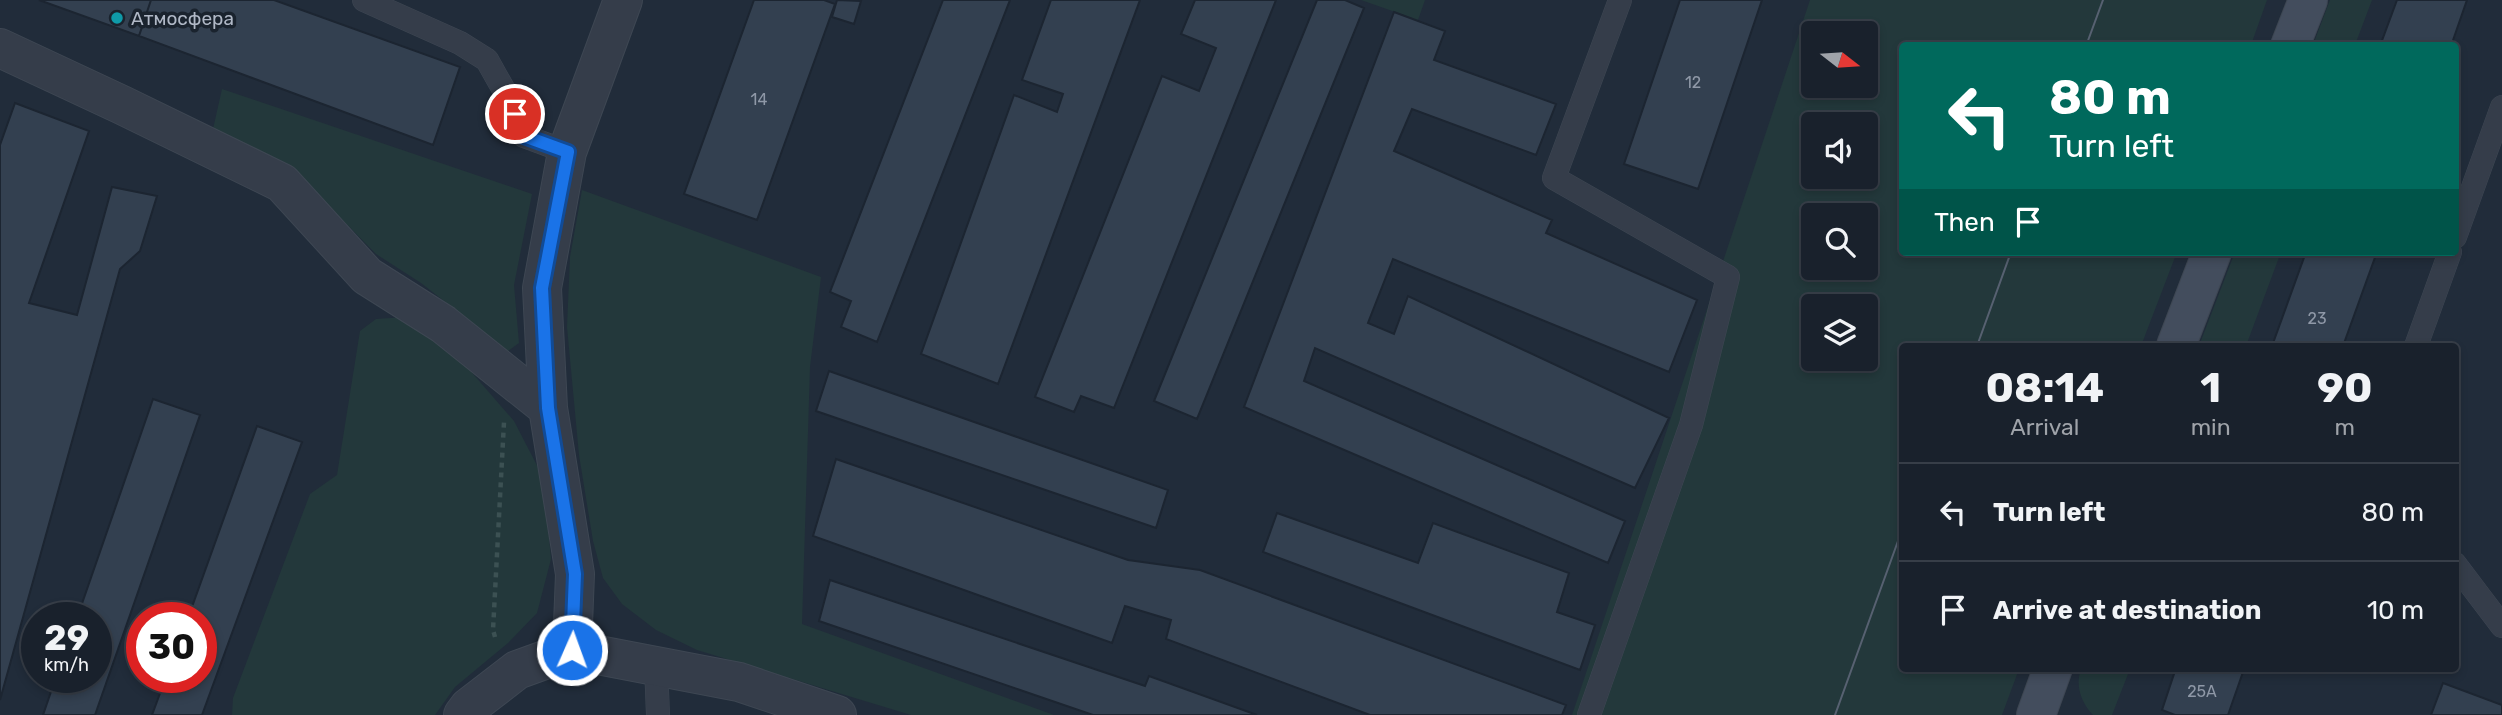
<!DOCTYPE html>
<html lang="en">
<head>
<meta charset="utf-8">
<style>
	:root { --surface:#19212c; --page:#262e38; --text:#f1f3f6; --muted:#9fa3a9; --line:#373e48 }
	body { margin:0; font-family:Rubik,sans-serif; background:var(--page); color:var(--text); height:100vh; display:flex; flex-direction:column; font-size:26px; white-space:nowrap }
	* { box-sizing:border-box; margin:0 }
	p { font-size:23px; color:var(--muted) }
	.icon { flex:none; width:38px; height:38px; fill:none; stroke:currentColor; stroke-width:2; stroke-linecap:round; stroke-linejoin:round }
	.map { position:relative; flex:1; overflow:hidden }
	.drawer { position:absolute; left:1899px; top:343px; width:560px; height:329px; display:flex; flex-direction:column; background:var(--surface); border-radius:7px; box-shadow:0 4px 10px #0003,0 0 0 2px var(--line) }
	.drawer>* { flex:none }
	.guide { position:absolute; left:1899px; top:42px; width:560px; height:214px; border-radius:7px; box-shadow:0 4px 10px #0003,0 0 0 2px var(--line); background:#00695c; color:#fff; overflow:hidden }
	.needle { width:46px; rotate:107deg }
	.controls { position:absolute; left:1801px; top:21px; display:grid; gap:14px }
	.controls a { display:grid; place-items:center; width:77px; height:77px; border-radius:7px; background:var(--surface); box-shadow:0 4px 10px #0003,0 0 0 2px var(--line); font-size:35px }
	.speed { position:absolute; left:21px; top:602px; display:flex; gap:14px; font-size:35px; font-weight:700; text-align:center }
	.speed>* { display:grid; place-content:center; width:91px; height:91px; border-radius:50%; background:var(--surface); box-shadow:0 4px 10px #0003,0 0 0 2px var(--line); line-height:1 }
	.speed small { font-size:18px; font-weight:400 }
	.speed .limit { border:10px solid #d22; background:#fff; color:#111 }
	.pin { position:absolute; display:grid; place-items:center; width:60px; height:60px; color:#fff; margin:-30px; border:4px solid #fff; border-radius:50%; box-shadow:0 2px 7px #0007 }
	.me { position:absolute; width:77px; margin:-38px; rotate:2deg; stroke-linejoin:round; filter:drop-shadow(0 0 5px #0008) }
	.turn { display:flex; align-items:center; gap:24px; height:147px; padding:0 35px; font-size:32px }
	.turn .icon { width:91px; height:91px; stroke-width:2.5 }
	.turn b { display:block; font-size:49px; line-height:60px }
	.then { display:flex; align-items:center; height:66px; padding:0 35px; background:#0003; gap:14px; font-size:26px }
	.eta { display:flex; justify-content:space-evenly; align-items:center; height:119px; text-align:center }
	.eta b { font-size:42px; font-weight:700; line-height:49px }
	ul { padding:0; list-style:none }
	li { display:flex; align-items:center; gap:21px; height:98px; padding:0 35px; border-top:2px solid var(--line) }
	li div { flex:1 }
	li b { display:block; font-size:26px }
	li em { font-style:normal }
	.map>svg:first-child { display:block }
	.green { fill:#23383b; fill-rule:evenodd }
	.building { fill:#334050; stroke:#1c2531; stroke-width:2 }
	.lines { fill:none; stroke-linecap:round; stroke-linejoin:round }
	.lane-casing { stroke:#3e4753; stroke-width:24 }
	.street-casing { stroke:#3e4753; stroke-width:40 }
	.secondary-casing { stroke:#3e4753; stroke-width:40 }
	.path { stroke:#3c5153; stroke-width:4.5; stroke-dasharray:5 5; stroke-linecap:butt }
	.lane { stroke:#353d4a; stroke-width:23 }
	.street { stroke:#353d4a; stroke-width:38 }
	.secondary { stroke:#434d5d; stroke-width:38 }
	.tram { stroke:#576171; stroke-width:2 }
	.route-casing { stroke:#114b97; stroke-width:18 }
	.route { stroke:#1a73e8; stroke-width:12 }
	.culture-dot { fill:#0f9aa8; stroke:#1a232e; stroke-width:2.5 }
	.labels { text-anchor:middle; stroke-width:7; stroke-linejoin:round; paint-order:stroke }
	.number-label { font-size:16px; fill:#8f98a7 }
	.poi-label { font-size:19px; fill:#b0b8c6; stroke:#1a232e; text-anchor:start }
</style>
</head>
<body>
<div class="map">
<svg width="2502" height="715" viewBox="0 0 2502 715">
	<rect width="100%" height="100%" fill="#212c3a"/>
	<path class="green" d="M 1361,0 L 1425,0 L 1418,20 Z
		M 1810,0 L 2267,0 L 2251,45 L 1902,46 L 1902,252 L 2177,252 L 2141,346 L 1902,346 L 1902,668 L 2019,669 L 2002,715 L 1572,715 ZM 1813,33 L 1866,33 L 1866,86 L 1813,86 ZM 1813,124 L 1866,124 L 1866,177 L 1813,177 ZM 1813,215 L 1866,215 L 1866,268 L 1813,268 ZM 1813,306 L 1866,306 L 1866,359 L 1813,359 Z
		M 2330,0 L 2372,0 L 2355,45 L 2313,45 Z
		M 222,89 L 532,194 L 514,285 L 519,343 L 508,351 L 421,283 L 376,254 L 286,163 L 213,129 Z
		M 582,190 L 821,277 L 810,367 L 802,624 L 1054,715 L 911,715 L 697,650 L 656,630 L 622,604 L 603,578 L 593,541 L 579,455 L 567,327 L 570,257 Z
		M 2235,252 L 2281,252 L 2246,346 L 2199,346 Z
		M 406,317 L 467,367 L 514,421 L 544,479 L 551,559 L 537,613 L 508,643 L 455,687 L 435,715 L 232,715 L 233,698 L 310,494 L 337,475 L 360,331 L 376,319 Z
		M 2081,669 L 2130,669 L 2112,715 L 2093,715 C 2081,702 2075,686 2081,669 Z"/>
	<path class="building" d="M 39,0 L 151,0 L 139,36 Z
		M 151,0 L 274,0 L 460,67 L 433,145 L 139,36 Z
		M 754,0 L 824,0 L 835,4 L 757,220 L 684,194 Z
		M 837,0 L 861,1 L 854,24 L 832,17 Z
		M 943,0 L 1010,0 L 877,342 L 841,327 L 851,301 L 830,292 Z
		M 1051,0 L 1140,0 L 998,384 L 921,354 L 1014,95 L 1057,112 L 1063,94 L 1022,80 Z
		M 1195,0 L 1276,0 L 1114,408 L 1081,396 L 1074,412 L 1035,397 L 1162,76 L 1199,91 L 1216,48 L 1181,34 Z
		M 1317,0 L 1345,0 L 1364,8 L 1197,419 L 1154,401 Z
		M 1680,0 L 1762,0 L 1698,189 L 1624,164 Z
		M 2397,0 L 2467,0 L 2451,46 L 2380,46 Z
		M 1394,12 L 1445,31 L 1434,60 L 1556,104 L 1536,155 L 1412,109 L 1394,151 L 1552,220 L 1546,233 L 1697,300 L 1669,372 L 1393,259 L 1368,323 L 1394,334 L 1408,296 L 1669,418 L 1635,488 L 1315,348 L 1304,381 L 1625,521 L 1608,563 L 1244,407 Z
		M 15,103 L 89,131 L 29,303 L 77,315 L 112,187 L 157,196 L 140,251 L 120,269 L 0,700 L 0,145 Z
		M 2306,252 L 2377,252 L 2343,346 L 2272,346 Z
		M 829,371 L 1168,490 L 1156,528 L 816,411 Z
		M 153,399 L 200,415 L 95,715 L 43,715 L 56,677 L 96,677 L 96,618 L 77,618 Z
		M 257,426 L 302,442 L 202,715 L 152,715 L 166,677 L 201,677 L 201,618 L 188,618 Z
		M 836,459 L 1128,560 L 1200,570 L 1566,705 L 1562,715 L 1370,715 L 1166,639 L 1171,620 L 1125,606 L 1112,643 L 813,536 Z
		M 1277,513 L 1418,563 L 1433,523 L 1569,573 L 1557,612 L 1595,625 L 1580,670 L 1263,552 Z
		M 830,580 L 1145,686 L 1149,676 L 1257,715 L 1093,715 L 819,621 Z
		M 2176,668 L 2234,668 L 2243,672 L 2228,715 L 2175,715 L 2162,710 Z
		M 2443,683 L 2502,705 L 2502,715 L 2431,715 Z"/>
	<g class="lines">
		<defs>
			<path id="lane" d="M 364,0 L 460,43 L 487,60 L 505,92 L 524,136 L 567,152
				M 2455,237 L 2502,107
				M 2416,346 L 2450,252
				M 2455,564 L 2502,626
				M 656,665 L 658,715
				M 1589,715 L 1691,425 L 1728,277 L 1554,178 L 1620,0"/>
			<path id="street" d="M 0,48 L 122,105 L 282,183 L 367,276 L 443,324 L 548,408
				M 572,650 L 575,574 L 548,408 L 542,288 L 567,152 L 623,0
				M 463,715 L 469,707 L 517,670 L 572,650 L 739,682 L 837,715"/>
			<path id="secondary" d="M 2290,46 L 2308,0
				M 2176,346 L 2212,252
				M 2036,715 L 2053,668"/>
		</defs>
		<use href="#lane" class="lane-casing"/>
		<use href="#street" class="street-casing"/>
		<use href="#secondary" class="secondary-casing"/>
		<path class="path" d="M 495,637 L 493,630 L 504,422"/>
		<use href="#lane" class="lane"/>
		<use href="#street" class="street"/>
		<use href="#secondary" class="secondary"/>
		<path class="tram" d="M 2086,46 L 2103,0
			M 1977,346 L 2011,252
			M 1835,715 L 1902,530"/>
	</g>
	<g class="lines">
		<defs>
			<path id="route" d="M 515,114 L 524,136 L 568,152 L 542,288 L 548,408 L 575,574 L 572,650"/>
		</defs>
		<use href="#route" class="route-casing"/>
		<use href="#route" class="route"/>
	</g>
	<circle class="culture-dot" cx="117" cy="18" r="7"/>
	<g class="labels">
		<g class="number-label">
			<text x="1693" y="88">12</text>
			<text x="759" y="105">14</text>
			<text x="2317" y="324">23</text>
			<text x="2202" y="697">25А</text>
		</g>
		<g class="poi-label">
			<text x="131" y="25">Атмосфера</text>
		</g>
	</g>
</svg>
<div class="controls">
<a><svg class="needle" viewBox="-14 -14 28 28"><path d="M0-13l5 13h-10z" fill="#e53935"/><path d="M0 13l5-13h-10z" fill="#9fa3a9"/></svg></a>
<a><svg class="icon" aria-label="sound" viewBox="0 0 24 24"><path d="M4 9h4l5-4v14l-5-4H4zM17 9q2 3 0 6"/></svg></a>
<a><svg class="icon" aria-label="search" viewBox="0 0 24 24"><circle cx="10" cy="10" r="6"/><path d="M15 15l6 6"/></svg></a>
<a><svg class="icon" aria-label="layers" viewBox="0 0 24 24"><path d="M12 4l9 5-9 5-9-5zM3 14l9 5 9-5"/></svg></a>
</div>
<div class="speed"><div>29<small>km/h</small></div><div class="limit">30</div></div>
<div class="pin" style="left:515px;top:114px;background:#d93025"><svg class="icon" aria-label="arrive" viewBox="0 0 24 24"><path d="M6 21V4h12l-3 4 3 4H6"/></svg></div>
<svg class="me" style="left:572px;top:650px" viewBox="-20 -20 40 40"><circle r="17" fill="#1a73e8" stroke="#fff" stroke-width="3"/><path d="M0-11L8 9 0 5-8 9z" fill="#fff"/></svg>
<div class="guide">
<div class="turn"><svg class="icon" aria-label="left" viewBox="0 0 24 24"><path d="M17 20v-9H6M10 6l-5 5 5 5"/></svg><div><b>80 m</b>Turn left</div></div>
<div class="then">Then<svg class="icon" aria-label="arrive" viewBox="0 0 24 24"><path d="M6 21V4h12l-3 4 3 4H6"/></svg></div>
</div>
<section class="drawer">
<div class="eta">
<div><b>08:14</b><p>Arrival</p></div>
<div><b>1</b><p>min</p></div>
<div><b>90</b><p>m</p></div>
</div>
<ul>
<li><svg class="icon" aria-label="left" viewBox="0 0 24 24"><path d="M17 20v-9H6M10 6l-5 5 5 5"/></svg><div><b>Turn left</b></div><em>80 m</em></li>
<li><svg class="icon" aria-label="arrive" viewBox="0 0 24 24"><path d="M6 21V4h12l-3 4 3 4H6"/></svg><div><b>Arrive at destination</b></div><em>10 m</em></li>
</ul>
</section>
</div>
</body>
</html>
